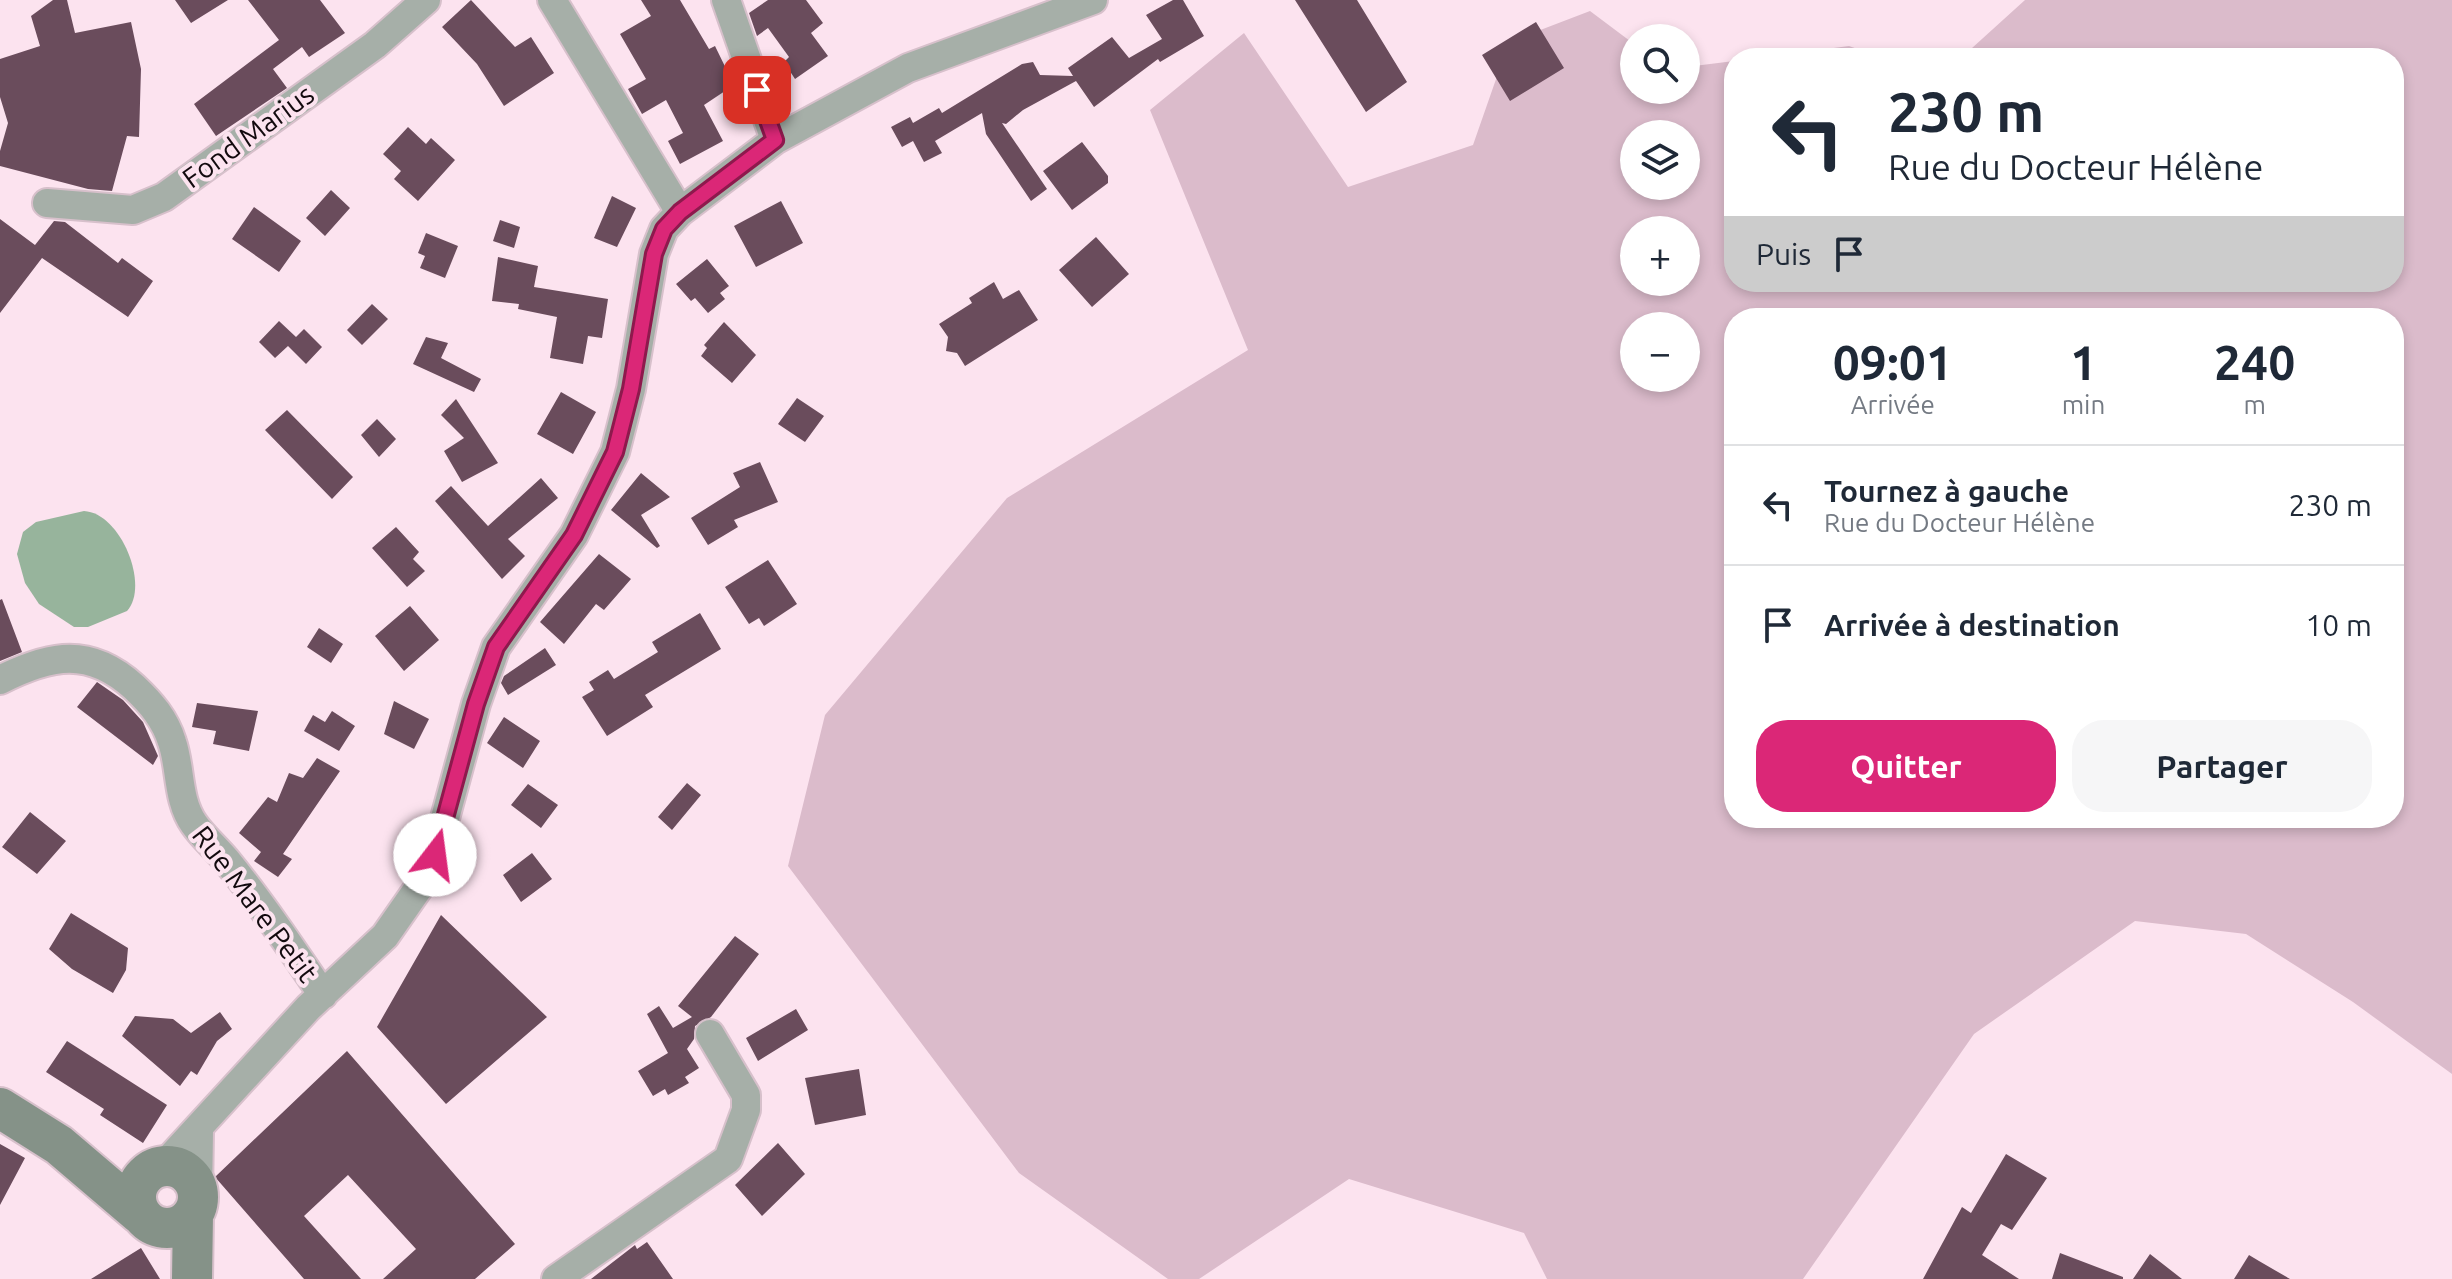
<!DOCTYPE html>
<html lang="fr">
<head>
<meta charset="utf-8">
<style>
	:root { --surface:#fff; --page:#f6f6f7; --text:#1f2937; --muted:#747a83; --line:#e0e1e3; --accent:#db2777 }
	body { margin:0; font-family:Ubuntu,sans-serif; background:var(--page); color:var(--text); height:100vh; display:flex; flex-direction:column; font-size:30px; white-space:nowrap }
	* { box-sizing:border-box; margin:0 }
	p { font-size:26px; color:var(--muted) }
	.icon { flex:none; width:44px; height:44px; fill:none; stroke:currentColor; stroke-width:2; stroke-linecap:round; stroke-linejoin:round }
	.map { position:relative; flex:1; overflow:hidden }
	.side { position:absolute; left:1724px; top:308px; width:680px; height:520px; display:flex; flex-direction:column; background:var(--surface); border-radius:32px; box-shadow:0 4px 12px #0003 }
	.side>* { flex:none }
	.banner { position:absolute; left:1724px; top:48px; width:680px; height:244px; border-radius:32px; box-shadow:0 4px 12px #0003; background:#fff; color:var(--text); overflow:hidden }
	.tools { position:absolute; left:1620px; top:24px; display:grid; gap:16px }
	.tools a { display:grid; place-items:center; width:80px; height:80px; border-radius:50%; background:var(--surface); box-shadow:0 4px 12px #0003; font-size:40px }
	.pin { position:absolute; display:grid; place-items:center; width:68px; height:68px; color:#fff; margin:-34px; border-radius:16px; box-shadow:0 4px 12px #0006 }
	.me { position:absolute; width:88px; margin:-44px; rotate:15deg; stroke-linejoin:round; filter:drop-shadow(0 0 6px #0008) }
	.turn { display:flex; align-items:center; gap:28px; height:168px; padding:0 32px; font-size:36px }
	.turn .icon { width:104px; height:104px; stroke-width:2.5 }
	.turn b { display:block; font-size:56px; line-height:68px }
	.then { display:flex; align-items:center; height:76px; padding:0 32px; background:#0003; gap:16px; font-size:30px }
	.eta { display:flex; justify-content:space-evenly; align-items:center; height:136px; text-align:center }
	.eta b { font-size:48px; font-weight:600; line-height:56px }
	.action { display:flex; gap:16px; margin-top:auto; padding:16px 32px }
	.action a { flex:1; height:92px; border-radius:32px; background:var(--accent); color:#fff; font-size:32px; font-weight:600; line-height:92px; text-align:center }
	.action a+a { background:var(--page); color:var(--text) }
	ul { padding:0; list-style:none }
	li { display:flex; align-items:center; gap:24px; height:120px; padding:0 32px; border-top:2px solid var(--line) }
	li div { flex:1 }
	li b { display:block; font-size:30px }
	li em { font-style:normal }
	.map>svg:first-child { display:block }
	.green { fill:#dbbbcb; fill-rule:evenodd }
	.water { fill:#97b49c }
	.building { fill:#6a4c5c }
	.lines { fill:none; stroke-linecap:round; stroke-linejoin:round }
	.minor-casing { stroke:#d7c0cb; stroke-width:32 }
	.secondary-casing { stroke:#d7c0cb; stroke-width:44 }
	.minor { stroke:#a6afa8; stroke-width:28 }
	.secondary { stroke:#859288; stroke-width:40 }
	.route-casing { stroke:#8e194d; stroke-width:20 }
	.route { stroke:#db2777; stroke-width:14 }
	.labels { text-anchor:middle; stroke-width:8; stroke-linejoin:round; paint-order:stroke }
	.street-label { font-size:28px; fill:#120a0e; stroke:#fce3ef }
</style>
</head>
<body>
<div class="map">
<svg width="2452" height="1279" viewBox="0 0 2452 1279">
	<rect width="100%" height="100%" fill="#fce3ef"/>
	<path class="green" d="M 2025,0 L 2452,0 L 2452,1074 L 2353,1002 L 2246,934 L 2135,921 L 1974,1034 L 1803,1279 L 1547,1279 L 1524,1233 L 1349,1179 L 1199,1279 L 1168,1279 L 1019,1173 L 788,866 L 825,715 L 1007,498 L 1248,350 L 1150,110 L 1244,33 L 1348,187 L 1473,145 L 1509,42 L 1590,11 L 1634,44 L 1634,90 L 1686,90 L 1686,67 L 1734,61 L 1734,282 L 2394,282 L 2394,58 L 1961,58 ZM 1634,134 L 1686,134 L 1686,186 L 1634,186 ZM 1634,230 L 1686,230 L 1686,282 L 1634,282 ZM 1734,318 L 2394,318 L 2394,818 L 1734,818 ZM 1634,326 L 1686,326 L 1686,378 L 1634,378 Z
		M 1849,46 L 1883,58 L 1756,58 Z"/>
	<path class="water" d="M 84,511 C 121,513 150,586 127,611 L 88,627 L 74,627 L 39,604 L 25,583 L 17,554 L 23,532 L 36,522 Z"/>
	<path class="building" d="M 53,0 L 67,0 L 75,33 L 131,22 L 141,69 L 139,137 L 127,136 L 112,191 L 88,189 L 0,166 L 0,151 L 8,123 L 0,97 L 0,59 L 40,46 L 31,16 Z
		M 175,0 L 228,0 L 191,23 Z
		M 248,0 L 320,0 L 345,33 L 309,57 L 302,47 L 273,69 L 287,88 L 216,136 L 194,104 L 279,40 Z
		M 471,0 L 515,47 L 531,37 L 554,73 L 504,106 L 477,64 L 442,27 Z
		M 641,0 L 680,0 L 709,49 L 715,46 L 734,85 L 704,105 L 723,141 L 680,164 L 668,141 L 683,133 L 666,100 L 642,114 L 628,89 L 646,79 L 620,34 L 651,16 Z
		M 768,0 L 806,0 L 823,23 L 811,33 L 828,56 L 795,79 L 784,62 L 789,57 L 768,28 L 757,36 L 749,13 Z
		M 1173,0 L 1183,0 L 1204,36 L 1160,62 L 1158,59 L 1094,107 L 1076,81 L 1023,110 L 1006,124 L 1002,123 L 1047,189 L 1031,201 L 986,134 L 982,113 L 935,141 L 942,153 L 924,162 L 913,141 L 902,147 L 891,127 L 910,117 L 913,123 L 939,108 L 942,113 L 1022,64 L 1033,62 L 1040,75 L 1073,76 L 1068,68 L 1112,37 L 1129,58 L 1162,39 L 1146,15 Z
		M 1295,0 L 1357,0 L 1407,82 L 1366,112 Z
		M 1536,22 L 1564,68 L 1510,101 L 1482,55 Z
		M 408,127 L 426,144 L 431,138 L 455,160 L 418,201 L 394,179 L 401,171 L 383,154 Z
		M 1082,142 L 1108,176 L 1108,183 L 1072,210 L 1043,171 Z
		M 331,190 L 350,208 L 325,236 L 306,218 Z
		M 612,196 L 636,208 L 617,247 L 594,238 Z
		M 781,201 L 803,243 L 756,267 L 734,226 Z
		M 254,207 L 301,241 L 279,272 L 232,239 Z
		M 0,219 L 35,245 L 54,221 L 65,222 L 118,263 L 122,258 L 153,281 L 128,317 L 42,258 L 0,313 Z
		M 500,220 L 520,227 L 514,248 L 493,241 Z
		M 426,233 L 458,246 L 445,278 L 420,268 L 425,256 L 418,253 Z
		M 1096,237 L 1129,274 L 1092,307 L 1059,270 Z
		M 498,257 L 538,266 L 534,287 L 608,299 L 602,338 L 588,336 L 583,364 L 550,358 L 557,317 L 518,309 L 519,304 L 492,301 Z
		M 707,259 L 729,286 L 720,293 L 725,299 L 708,313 L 695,298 L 691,301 L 676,284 Z
		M 994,282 L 1003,299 L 1019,290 L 1038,320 L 965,366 L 957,353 L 946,351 L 948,337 L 939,324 L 972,303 L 969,298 Z
		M 372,304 L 388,319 L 362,345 L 347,330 Z
		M 279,321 L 296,337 L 304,329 L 322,347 L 306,364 L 288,346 L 275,358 L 259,342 Z
		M 724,322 L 756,355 L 732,383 L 701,356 L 707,348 L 704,345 Z
		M 426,337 L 448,343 L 441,358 L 481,379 L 474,392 L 413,364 Z
		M 561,392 L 596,412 L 573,454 L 537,434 Z
		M 797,398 L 824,416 L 805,442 L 778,424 Z
		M 456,399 L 498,463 L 462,482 L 444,451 L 464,438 L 441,415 Z
		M 287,410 L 353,477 L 332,499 L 265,430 Z
		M 377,419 L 396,439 L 379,457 L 361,435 Z
		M 760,462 L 778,502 L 734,520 L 738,527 L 708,545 L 691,518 L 740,487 L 733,473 Z
		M 641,473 L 670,497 L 641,515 L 660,546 L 657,548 L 611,510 Z
		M 541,478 L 558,498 L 508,539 L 525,556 L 502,579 L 435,501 L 451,486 L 488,526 Z
		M 396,527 L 419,552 L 413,559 L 425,571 L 407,587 L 372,548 Z
		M 599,554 L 631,579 L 604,610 L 596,604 L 564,644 L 540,622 Z
		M 768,560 L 797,604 L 764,626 L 759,618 L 749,624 L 725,587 Z
		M 2,599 L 22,652 L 0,661 L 0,600 Z
		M 410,606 L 439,640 L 404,671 L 375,636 Z
		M 700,613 L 721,649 L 645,695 L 653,707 L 607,736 L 582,697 L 594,690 L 589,682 L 608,670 L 614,679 L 658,652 L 652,642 Z
		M 319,628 L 343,644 L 331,663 L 307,647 Z
		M 545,648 L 556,665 L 508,695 L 501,683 L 504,676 Z
		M 97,682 L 123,700 L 143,722 L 158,756 L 153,765 L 77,707 Z
		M 394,701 L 429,719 L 414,749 L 384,734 Z
		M 197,703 L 258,711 L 249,751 L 213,744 L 216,731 L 192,727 Z
		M 332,711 L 355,726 L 339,751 L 304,731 L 313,715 L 325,722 Z
		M 504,717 L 540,741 L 523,768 L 487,743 Z
		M 317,758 L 340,771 L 283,854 L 292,859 L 278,877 L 254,861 L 261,852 L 239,833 L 268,797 L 277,802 L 289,773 L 303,778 Z
		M 687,783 L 701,795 L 672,830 L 658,817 Z
		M 528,784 L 558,805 L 541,828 L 511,805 Z
		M 30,812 L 66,841 L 37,874 L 2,847 Z
		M 532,853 L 552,879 L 521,902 L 503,875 Z
		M 71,913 L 128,948 L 126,970 L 113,993 L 72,969 L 49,949 Z
		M 441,915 L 547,1017 L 446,1104 L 377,1027 Z
		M 735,936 L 759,954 L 711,1017 L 695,1026 L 694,1039 L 687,1049 L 699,1068 L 685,1077 L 689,1083 L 668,1095 L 665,1089 L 653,1096 L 638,1071 L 668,1053 L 647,1014 L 659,1006 L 673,1028 L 692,1017 L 678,1006 Z
		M 796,1009 L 808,1030 L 758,1061 L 746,1038 Z
		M 220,1012 L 232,1029 L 217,1041 L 197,1075 L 191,1071 L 180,1086 L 122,1036 L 135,1016 L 173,1019 L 191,1033 Z
		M 67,1041 L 167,1105 L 143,1143 L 100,1115 L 104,1109 L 46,1072 Z
		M 347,1051 L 515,1244 L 475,1279 L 383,1279 L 416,1249 L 348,1175 L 304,1216 L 361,1279 L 304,1279 L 215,1177 Z
		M 859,1069 L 866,1115 L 815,1125 L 805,1078 Z
		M 778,1143 L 805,1174 L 762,1216 L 735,1185 Z
		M 0,1144 L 25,1158 L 0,1205 Z
		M 2006,1154 L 2047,1178 L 2012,1230 L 2001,1224 L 1982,1255 L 2019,1279 L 1923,1279 L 1962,1207 L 1971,1213 Z
		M 647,1242 L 673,1279 L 591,1279 L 635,1245 L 637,1249 Z
		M 141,1248 L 160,1279 L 91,1279 Z
		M 2060,1253 L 2123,1277 L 2123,1279 L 2052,1279 Z
		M 2150,1254 L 2182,1279 L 2133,1279 Z
		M 2249,1255 L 2259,1261 L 2290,1279 L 2234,1279 Z"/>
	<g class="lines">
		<defs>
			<path id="minor" d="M 552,0 L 680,212
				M 726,0 L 775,140
				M 47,203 L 133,210 L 164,197 L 375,45 L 426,0
				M 0,680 C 51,654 90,647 134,687 C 151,703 165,719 172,742 C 181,768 177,800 194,824 C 203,837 216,848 226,860 C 261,903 292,949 323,995
				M 163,1166 L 308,1008 L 385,936 L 422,883 L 435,855 L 476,704 L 496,647 L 574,535 L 615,452 L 631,389 L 654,254 L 664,229 L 680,212 L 775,140 L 908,68 L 1093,0
				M 198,1195 L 199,1130
				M 556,1279 L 728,1159 L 746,1110 L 746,1095 L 710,1034"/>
			<path id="secondary" d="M 0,1108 L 59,1145 L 140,1214
				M136 1197a31 31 0 1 1 62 0a31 31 0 1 1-62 0Z
				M 192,1279 L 193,1215"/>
		</defs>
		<use href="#minor" class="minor-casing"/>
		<use href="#secondary" class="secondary-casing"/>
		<use href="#minor" class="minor"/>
		<use href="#secondary" class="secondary"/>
	</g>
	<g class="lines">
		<defs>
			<path id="route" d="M 435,855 L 476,704 L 496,647 L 574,535 L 615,452 L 631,389 L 654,254 L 664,229 L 680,212 L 775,140 L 757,90"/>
		</defs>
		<use href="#route" class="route-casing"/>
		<use href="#route" class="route"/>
	</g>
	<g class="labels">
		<g class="street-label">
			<text transform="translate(248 136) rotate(-36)" y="10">Fond Marius</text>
			<text transform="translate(255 904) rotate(53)" y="10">Rue Mare Petit</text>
		</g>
	</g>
</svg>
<div class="tools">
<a><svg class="icon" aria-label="search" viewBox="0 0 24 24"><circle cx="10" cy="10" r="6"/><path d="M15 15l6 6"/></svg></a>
<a><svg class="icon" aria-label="layers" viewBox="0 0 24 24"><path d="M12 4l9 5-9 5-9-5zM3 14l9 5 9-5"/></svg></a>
<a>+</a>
<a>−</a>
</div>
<div class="pin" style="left:757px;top:90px;background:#d93025"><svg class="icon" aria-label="arrive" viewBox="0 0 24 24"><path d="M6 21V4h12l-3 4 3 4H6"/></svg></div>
<svg class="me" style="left:435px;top:855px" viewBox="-20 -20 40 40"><circle r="19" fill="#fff"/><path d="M0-13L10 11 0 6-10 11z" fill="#db2777"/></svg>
<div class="banner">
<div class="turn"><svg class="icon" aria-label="left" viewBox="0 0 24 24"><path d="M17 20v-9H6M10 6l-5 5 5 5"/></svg><div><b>230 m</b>Rue du Docteur Hélène</div></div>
<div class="then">Puis<svg class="icon" aria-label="arrive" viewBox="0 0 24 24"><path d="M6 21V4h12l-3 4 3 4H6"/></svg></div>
</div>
<section class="side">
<div class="eta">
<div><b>09:01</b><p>Arrivée</p></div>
<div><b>1</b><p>min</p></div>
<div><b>240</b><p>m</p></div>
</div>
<ul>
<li><svg class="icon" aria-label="left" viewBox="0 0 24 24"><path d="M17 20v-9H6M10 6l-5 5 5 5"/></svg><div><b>Tournez à gauche</b><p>Rue du Docteur Hélène</p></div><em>230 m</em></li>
<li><svg class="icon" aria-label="arrive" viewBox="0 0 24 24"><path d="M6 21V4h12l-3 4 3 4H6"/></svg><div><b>Arrivée à destination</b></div><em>10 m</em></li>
</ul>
<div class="action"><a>Quitter</a><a>Partager</a></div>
</section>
</div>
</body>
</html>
